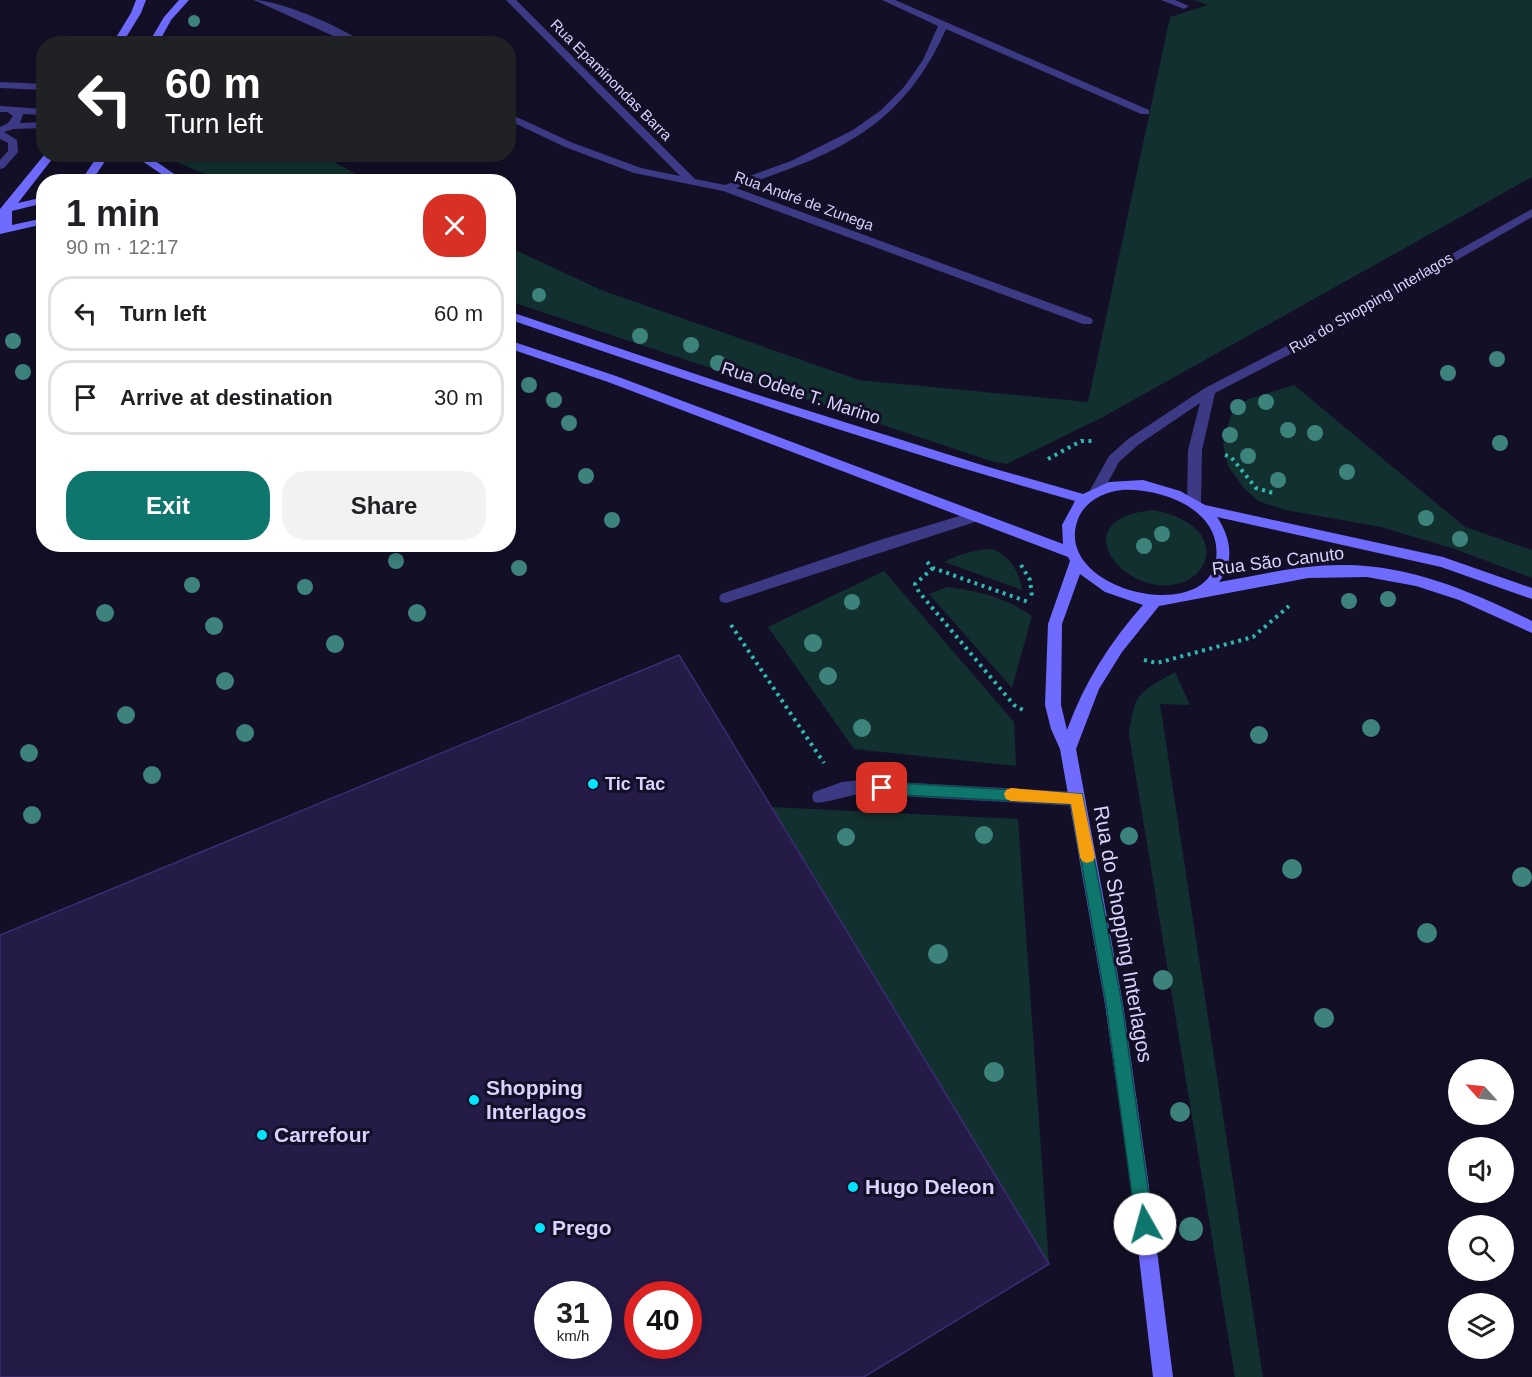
<!DOCTYPE html>
<html lang="en">
<head>
<meta charset="utf-8">
<style>
	:root { --surface:#fff; --page:#f2f2f2; --text:#202124; --muted:#757577; --line:#e0e0e0; --accent:#0f766e }
	body { margin:0; font-family:Helvetica,sans-serif; background:var(--page); color:var(--text); height:100vh; display:flex; flex-direction:column; font-size:22px; white-space:nowrap }
	* { box-sizing:border-box; margin:0 }
	p { font-size:20px; color:var(--muted) }
	.icon { flex:none; width:33px; height:33px; fill:none; stroke:currentColor; stroke-width:2; stroke-linecap:round; stroke-linejoin:round }
	.map { position:relative; flex:1; overflow:hidden }
	.sheet { position:absolute; left:36px; top:174px; width:480px; height:378px; display:flex; flex-direction:column; background:var(--surface); border-radius:24px; box-shadow:0 3px 15px #0003 }
	.sheet>* { flex:none }
	.hud { position:absolute; left:36px; top:36px; width:480px; height:126px; border-radius:24px; box-shadow:0 3px 15px #0003; background:#202124; color:#fff; overflow:hidden }
	.needle { width:39px; rotate:297deg }
	.fabs { position:absolute; left:1448px; top:1059px; display:grid; gap:12px }
	.fabs a { display:grid; place-items:center; width:66px; height:66px; border-radius:50%; background:var(--surface); box-shadow:0 3px 15px #0003; font-size:30px }
	.speed { position:absolute; left:534px; top:1281px; display:flex; gap:12px; font-size:30px; font-weight:700; text-align:center }
	.speed>* { display:grid; place-content:center; width:78px; height:78px; border-radius:50%; background:var(--surface); box-shadow:0 3px 15px #0003; line-height:1 }
	.speed small { font-size:15px; font-weight:400 }
	.speed .limit { border:9px solid #d22; background:#fff; color:#111 }
	.pin { position:absolute; display:grid; place-items:center; width:51px; height:51px; color:#fff; margin:-26px; border-radius:12px; box-shadow:0 3px 9px #0006 }
	.me { position:absolute; width:66px; margin:-33px; rotate:353deg; stroke-linejoin:round; filter:drop-shadow(0 0 4px #0008) }
	.turn { display:flex; align-items:center; gap:21px; height:126px; padding:0 30px; font-size:27px }
	.turn .icon { width:78px; height:78px; stroke-width:2.5 }
	.turn b { display:block; font-size:42px; line-height:51px }
	.round { display:grid; place-items:center; flex:none; width:63px; height:63px; border-radius:24px; background:var(--page) }
	.headline { display:flex; align-items:center; justify-content:space-between; height:102px; padding:0 30px }
	h1 { font-size:36px; font-weight:600; line-height:45px }
	.button { display:flex; gap:12px; margin-top:auto; padding:12px 30px }
	.button a { flex:1; height:69px; border-radius:24px; background:var(--accent); color:#fff; font-size:24px; font-weight:600; line-height:69px; text-align:center }
	.button a+a { background:var(--page); color:var(--text) }
	ul { padding:0; list-style:none }
	li { display:flex; align-items:center; gap:18px; height:75px; margin:0 12px 9px; padding:0 18px; border:3px solid var(--line); border-radius:24px }
	li div { flex:1 }
	li b { display:block; font-size:22px }
	li em { font-style:normal }
	.map>svg:first-child { display:block }
	.green { fill:#12302f }
	.building { fill:#241b47; stroke:#3b2d73; stroke-width:1.5; fill-rule:evenodd }
	.lines { fill:none; stroke-linecap:round; stroke-linejoin:round }
	.path { stroke:#2fb8b0; stroke-width:4; stroke-dasharray:3 4.5; stroke-linecap:butt }
	.lane { fill:#3d3a85; fill-rule:evenodd }
	.street { fill:#3d3a85; fill-rule:evenodd }
	.secondary { fill:#6f6bff; fill-rule:evenodd }
	.tree { fill:#3d827b }
	.route { fill:#0f766e; stroke:#0a4d48; stroke-width:1.5 }
	.slow { fill:#f59e0b }
	.poi-dot { fill:#00e5ff; stroke:#130f26; stroke-width:2 }
	.labels { text-anchor:middle; stroke-width:6; stroke-linejoin:round; paint-order:stroke }
	.far-street-label { font-size:15px; fill:#d9d4ff; stroke:#130f26 }
	.street-label { font-size:18px; fill:#d9d4ff; stroke:#130f26 }
	.poi-label { font-size:18px; font-weight:bold; fill:#d9d4ff; stroke:#130f26; text-anchor:start }
	.near-street-label { font-size:21px; fill:#d9d4ff; stroke:#130f26 }
	.near-poi-label { font-size:21px; font-weight:bold; fill:#d9d4ff; stroke:#130f26; text-anchor:start }
</style>
</head>
<body>
<div class="map">
<svg width="1532" height="1377" viewBox="0 0 1532 1377">
	<rect width="100%" height="100%" fill="#130f26"/>
	<path class="green" d="M 1194,0 L 1532,0 L 1532,177 L 1103,417 L 1007,464 L 991,461 L 509,301 L 509,247 L 601,290 L 859,380 L 1088,402 L 1170,17 L 1208,5 Z
		M 160,155 L 321,155 L 369,181 L 221,181 Z
		M 1294,385 L 1465,527 L 1532,550 L 1532,578 L 1455,549 L 1381,527 L 1285,510 L 1258,501 L 1243,487 L 1228,466 L 1223,444 L 1231,415 L 1236,406 L 1249,399 Z
		M 1153,510 C 1167,513 1179,516 1191,525 C 1215,542 1210,572 1183,582 C 1128,603 1058,519 1153,510 Z
		M 993,549 C 1011,558 1019,570 1022,590 L 944,562 C 961,553 975,550 993,549 Z
		M 884,571 L 1014,722 L 1016,766 L 854,749 L 768,627 Z
		M 947,587 C 978,591 1005,597 1032,616 L 1012,688 L 929,594 Z
		M 1175,672 L 1190,705 L 1160,704 L 1263,1377 L 1235,1377 L 1129,735 C 1135,692 1138,693 1175,672 Z
		M 771,807 L 1018,819 L 1049,1264 Z"/>
	<path class="building" d="M 679,655 L 1049,1264 L 864,1377 L 0,1377 L 0,935 ZM 548,1294 L 598,1294 L 598,1346 L 548,1346 ZM 638,1294 L 688,1294 L 688,1346 L 638,1346 Z"/>
	<g class="lines">
		<path class="path" d="M 1225,455 L 1231,457 L 1256,488 L 1273,493
			M 1048,459 L 1081,441 L 1093,441
			M 927,562 L 933,568 L 1031,603
			M 1021,565 L 1030,580 L 1032,597
			M 933,568 L 915,584 L 919,592 L 1014,705 L 1023,710
			M 731,625 L 824,763
			M 1144,660 L 1157,663 L 1253,637 L 1289,606"/>
		<path class="lane" d="M 0,82 L 44,84 L 44,90 L 0,88 Z
			M 0,106 L 44,109 L 44,115 L 23,114 L 20,123 L 44,122 L 44,128 L 13,129 L 4,132 L 17,140 L 18,152 L 4,168 L 0,169 L 0,160 L 8,151 L 8,143 L 0,139 L 0,127 L 8,123 L 13,116 L 7,112 L 0,112 Z
			M 976,511 L 983,516 L 981,520 L 726,603 L 721,602 L 719,598 L 721,594 L 880,540 Z
			M 860,780 L 1077,792 L 1083,794 L 1085,799 L 1083,804 L 1077,806 L 860,794 C 848,795 823,805 814,802 L 812,797 L 814,792 L 842,782 Z"/>
		<path class="street" d="M 254,0 C 279,0 345,28 365,44 L 351,44 Z
			M 506,0 L 516,0 L 695,179 L 725,185 L 791,161 L 853,130 L 880,111 L 904,87 L 923,60 L 938,26 L 882,0 L 895,0 L 1149,110 L 1149,114 L 1141,114 L 946,29 C 901,130 835,154 736,188 L 1091,318 L 1093,321 L 1091,324 L 1083,324 L 723,191 L 634,173 L 565,147 L 508,120 L 508,113 L 573,143 L 641,168 L 680,176 Z
			M 1161,0 L 1175,0 L 1189,6 L 1184,9 Z
			M 1532,209 L 1532,217 L 1308,345 L 1215,393 L 1202,450 L 1201,503 L 1199,506 L 1194,508 L 1187,503 L 1188,450 L 1200,403 L 1138,445 L 1119,462 L 1101,495 L 1091,495 L 1089,492 L 1109,456 L 1128,439 L 1205,388 L 1300,339 Z"/>
		<path class="secondary" d="M 136,0 L 146,0 L 141,13 L 122,44 L 112,44 L 131,13 Z
			M 179,0 L 189,0 L 171,20 L 158,44 L 148,44 L 164,17 Z
			M 45,154 L 56,154 L 18,203 L 44,197 L 44,203 L 12,211 L 12,225 L 44,218 L 44,224 L 0,234 L 0,209 Z
			M 99,154 L 110,154 L 91,182 L 80,182 Z
			M 132,154 L 145,154 L 186,182 L 173,182 Z
			M 508,311 L 755,394 L 985,466 L 1083,494 L 1109,482 L 1143,480 L 1180,491 L 1205,505 L 1443,557 L 1532,588 L 1532,599 L 1441,567 L 1217,517 C 1231,538 1235,561 1219,582 C 1259,575 1300,565 1341,565 C 1408,564 1473,592 1532,621 L 1532,633 L 1459,600 L 1416,586 L 1367,577 L 1308,578 L 1159,606 L 1122,652 L 1099,689 L 1076,749 L 1123,1004 L 1148,1180 L 1173,1377 L 1153,1377 L 1130,1180 L 1105,1004 L 1060,749 L 1051,729 L 1045,705 L 1048,624 L 1070,561 L 1068,557 L 608,382 L 508,348 L 508,340 L 616,376 L 1063,544 L 1062,525 L 1075,501 C 884,447 696,383 508,319 ZM 1122,490 C 1161,488 1223,509 1216,560 C 1206,627 1051,589 1078,519 C 1085,501 1104,492 1122,490 ZM 1080,574 L 1105,592 L 1143,605 C 1110,642 1084,683 1067,730 L 1061,705 L 1062,624 Z"/>
	</g>
	<g class="tree">
		<circle cx="194" cy="21" r="6"/>
		<circle cx="539" cy="295" r="7"/>
		<circle cx="640" cy="336" r="8"/>
		<circle cx="13" cy="341" r="8"/>
		<circle cx="691" cy="345" r="8"/>
		<circle cx="1497" cy="359" r="8"/>
		<circle cx="718" cy="363" r="8"/>
		<circle cx="23" cy="372" r="8"/>
		<circle cx="1448" cy="373" r="8"/>
		<circle cx="529" cy="385" r="8"/>
		<circle cx="554" cy="400" r="8"/>
		<circle cx="1266" cy="402" r="8"/>
		<circle cx="1238" cy="407" r="8"/>
		<circle cx="569" cy="423" r="8"/>
		<circle cx="1288" cy="430" r="8"/>
		<circle cx="1315" cy="433" r="8"/>
		<circle cx="1230" cy="435" r="8"/>
		<circle cx="1500" cy="443" r="8"/>
		<circle cx="1248" cy="456" r="8"/>
		<circle cx="1347" cy="472" r="8"/>
		<circle cx="586" cy="476" r="8"/>
		<circle cx="1278" cy="480" r="8"/>
		<circle cx="1426" cy="518" r="8"/>
		<circle cx="612" cy="520" r="8"/>
		<circle cx="1162" cy="534" r="8"/>
		<circle cx="1460" cy="539" r="8"/>
		<circle cx="1144" cy="546" r="8"/>
		<circle cx="396" cy="561" r="8"/>
		<circle cx="519" cy="568" r="8"/>
		<circle cx="192" cy="585" r="8"/>
		<circle cx="305" cy="587" r="8"/>
		<circle cx="1388" cy="599" r="8"/>
		<circle cx="1349" cy="601" r="8"/>
		<circle cx="852" cy="602" r="8"/>
		<circle cx="105" cy="613" r="9"/>
		<circle cx="417" cy="613" r="9"/>
		<circle cx="214" cy="626" r="9"/>
		<circle cx="813" cy="643" r="9"/>
		<circle cx="335" cy="644" r="9"/>
		<circle cx="828" cy="676" r="9"/>
		<circle cx="225" cy="681" r="9"/>
		<circle cx="126" cy="715" r="9"/>
		<circle cx="862" cy="728" r="9"/>
		<circle cx="1371" cy="728" r="9"/>
		<circle cx="245" cy="733" r="9"/>
		<circle cx="1259" cy="735" r="9"/>
		<circle cx="29" cy="753" r="9"/>
		<circle cx="152" cy="775" r="9"/>
		<circle cx="32" cy="815" r="9"/>
		<circle cx="984" cy="835" r="9"/>
		<circle cx="1129" cy="836" r="9"/>
		<circle cx="846" cy="837" r="9"/>
		<circle cx="1292" cy="869" r="10"/>
		<circle cx="1522" cy="877" r="10"/>
		<circle cx="1427" cy="933" r="10"/>
		<circle cx="938" cy="954" r="10"/>
		<circle cx="1163" cy="980" r="10"/>
		<circle cx="1324" cy="1018" r="10"/>
		<circle cx="994" cy="1072" r="10"/>
		<circle cx="1180" cy="1112" r="10"/>
		<circle cx="1191" cy="1229" r="12"/>
	</g>
	<path class="route" d="M 882,782 L 1082,794 L 1122,1004 L 1153,1224 L 1151,1230 L 1145,1233 L 1138,1230 L 1136,1224 L 1106,1004 L 1071,804 L 882,794 L 877,792 L 875,788 L 877,784 Z"/>
	<path class="slow" d="M 1011,788 L 1082,794 L 1095,857 L 1093,861 L 1087,863 L 1082,861 L 1080,857 L 1071,804 L 1011,801 L 1006,799 L 1004,794 L 1006,790 Z"/>
	<g class="poi-dot">
		<circle cx="593" cy="784" r="6"/>
		<circle cx="474" cy="1100" r="6"/>
		<circle cx="262" cy="1135" r="6"/>
		<circle cx="853" cy="1187" r="6"/>
		<circle cx="540" cy="1228" r="6"/>
	</g>
	<g class="labels">
		<g class="far-street-label">
			<text transform="translate(611 80) rotate(45)" y="5">Rua Epaminondas Barra</text>
			<text transform="translate(804 201) rotate(20)" y="5">Rua André de Zunega</text>
			<text transform="translate(1371 303) rotate(-30)" y="5">Rua do Shopping Interlagos</text>
		</g>
		<g class="street-label">
			<text transform="translate(801 393) rotate(18)" y="6">Rua Odete T. Marino</text>
			<text transform="translate(1278 561) rotate(-7)" y="6">Rua São Canuto</text>
		</g>
		<g class="poi-label">
			<text x="605" y="790">Tic Tac</text>
		</g>
		<g class="near-street-label">
			<text transform="translate(1123 934) rotate(80)" y="7">Rua do Shopping Interlagos</text>
		</g>
		<g class="near-poi-label">
			<text x="486" y="1095">Shopping<tspan x="486" dy="24">Interlagos</tspan></text>
			<text x="274" y="1142">Carrefour</text>
			<text x="865" y="1194">Hugo Deleon</text>
			<text x="552" y="1235">Prego</text>
		</g>
	</g>
</svg>
<div class="fabs">
<a><svg class="needle" viewBox="-14 -14 28 28"><path d="M0-13l5 13h-10z" fill="#e53935"/><path d="M0 13l5-13h-10z" fill="#757577"/></svg></a>
<a><svg class="icon" aria-label="sound" viewBox="0 0 24 24"><path d="M4 9h4l5-4v14l-5-4H4zM17 9q2 3 0 6"/></svg></a>
<a><svg class="icon" aria-label="search" viewBox="0 0 24 24"><circle cx="10" cy="10" r="6"/><path d="M15 15l6 6"/></svg></a>
<a><svg class="icon" aria-label="layers" viewBox="0 0 24 24"><path d="M12 4l9 5-9 5-9-5zM3 14l9 5 9-5"/></svg></a>
</div>
<div class="speed"><div>31<small>km/h</small></div><div class="limit">40</div></div>
<div class="pin" style="left:882px;top:788px;background:#d93025"><svg class="icon" aria-label="arrive" viewBox="0 0 24 24"><path d="M6 21V4h12l-3 4 3 4H6"/></svg></div>
<svg class="me" style="left:1145px;top:1224px" viewBox="-20 -20 40 40"><circle r="19" fill="#fff"/><path d="M0-13L10 11 0 6-10 11z" fill="#0f766e"/></svg>
<div class="hud">
<div class="turn"><svg class="icon" aria-label="left" viewBox="0 0 24 24"><path d="M17 20v-9H6M10 6l-5 5 5 5"/></svg><div><b>60 m</b>Turn left</div></div>
</div>
<section class="sheet">
<div class="headline"><div><h1>1 min</h1><p>90 m · 12:17</p></div><a class="round" style="background:#d93025;color:#fff"><svg class="icon" aria-label="close" viewBox="0 0 24 24"><path d="M6 6l12 12M18 6L6 18"/></svg></a></div>
<ul>
<li><svg class="icon" aria-label="left" viewBox="0 0 24 24"><path d="M17 20v-9H6M10 6l-5 5 5 5"/></svg><div><b>Turn left</b></div><em>60 m</em></li>
<li><svg class="icon" aria-label="arrive" viewBox="0 0 24 24"><path d="M6 21V4h12l-3 4 3 4H6"/></svg><div><b>Arrive at destination</b></div><em>30 m</em></li>
</ul>
<div class="button"><a>Exit</a><a>Share</a></div>
</section>
</div>
</body>
</html>
